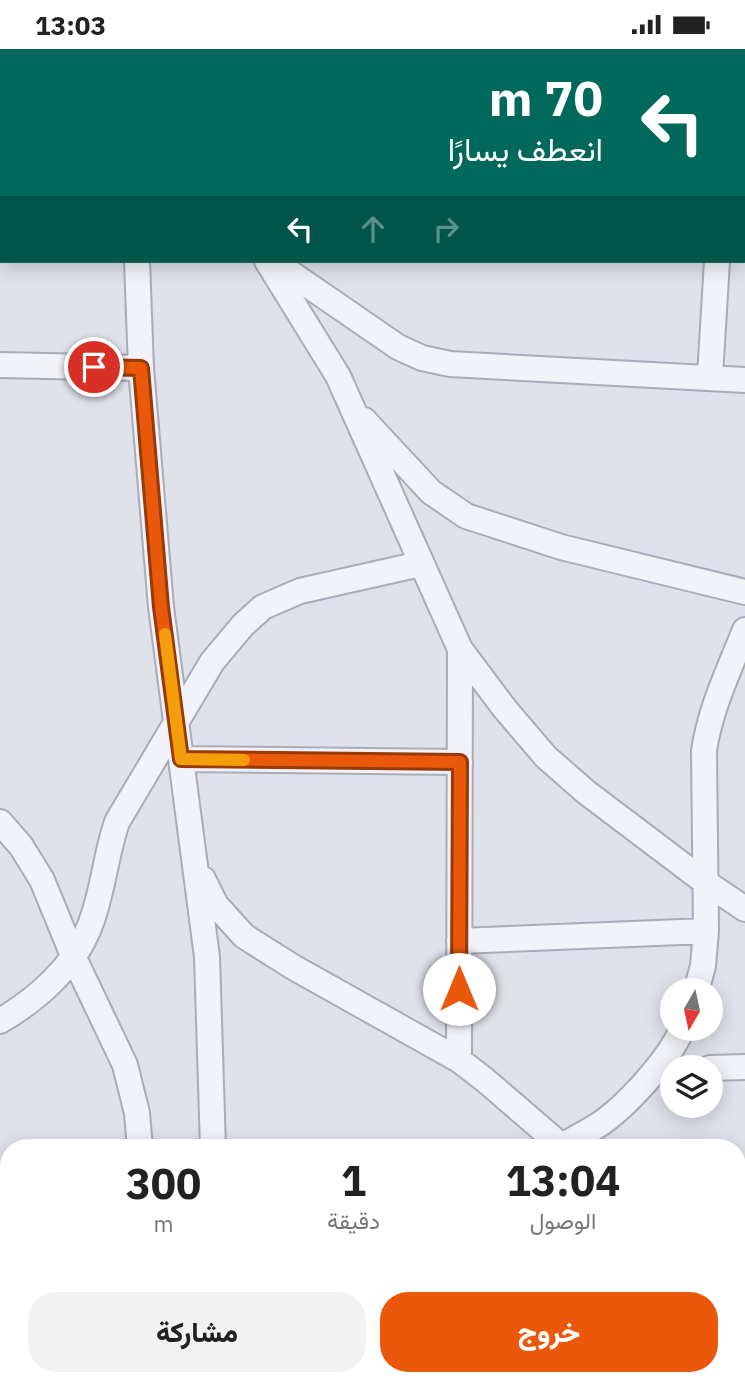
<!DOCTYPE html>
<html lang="ar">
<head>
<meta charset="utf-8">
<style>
	:root { --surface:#fff; --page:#f2f2f2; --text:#222; --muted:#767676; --accent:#ea580c }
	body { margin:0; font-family:"IBM Plex Sans",Vazirmatn,sans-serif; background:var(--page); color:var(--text); direction:rtl; height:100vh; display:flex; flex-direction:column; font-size:26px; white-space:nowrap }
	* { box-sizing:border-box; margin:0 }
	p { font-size:23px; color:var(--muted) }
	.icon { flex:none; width:38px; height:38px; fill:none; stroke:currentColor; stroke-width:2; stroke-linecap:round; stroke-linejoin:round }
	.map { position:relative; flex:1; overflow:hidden; direction:ltr }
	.side { position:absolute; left:0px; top:1090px; width:746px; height:247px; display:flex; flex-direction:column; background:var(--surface); border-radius:28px 28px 0 0; box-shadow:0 4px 18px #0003; direction:rtl }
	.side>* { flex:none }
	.guide { position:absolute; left:0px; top:0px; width:746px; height:214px; box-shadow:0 4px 18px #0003; direction:rtl; background:#00695c; color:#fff; overflow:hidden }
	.needle { width:46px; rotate:189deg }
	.fabs { position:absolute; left:660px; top:929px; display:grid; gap:14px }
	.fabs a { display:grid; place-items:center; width:63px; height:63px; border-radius:50%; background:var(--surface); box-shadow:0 4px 18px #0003; font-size:35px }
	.pin { position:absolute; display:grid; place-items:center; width:60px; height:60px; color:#fff; margin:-30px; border:4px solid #fff; border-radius:50%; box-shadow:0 2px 7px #0007 }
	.me { position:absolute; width:77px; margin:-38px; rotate:0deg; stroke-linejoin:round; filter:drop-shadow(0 0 5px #0008) }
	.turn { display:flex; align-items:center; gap:24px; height:147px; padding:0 28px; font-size:32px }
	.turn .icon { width:91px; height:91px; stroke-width:2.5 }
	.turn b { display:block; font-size:49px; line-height:60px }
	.lanes { display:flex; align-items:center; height:66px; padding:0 28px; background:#0003; justify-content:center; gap:35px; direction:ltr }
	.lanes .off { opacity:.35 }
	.eta { display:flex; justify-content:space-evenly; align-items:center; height:119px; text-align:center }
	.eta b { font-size:42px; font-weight:800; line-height:49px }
	.button { display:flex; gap:14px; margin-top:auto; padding:14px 28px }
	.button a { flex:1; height:80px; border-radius:28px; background:var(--accent); color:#fff; font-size:28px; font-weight:800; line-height:80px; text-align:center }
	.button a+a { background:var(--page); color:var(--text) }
	.status { display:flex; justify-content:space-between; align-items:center; height:49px; padding:0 35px; background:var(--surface); direction:ltr }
	.status svg { height:19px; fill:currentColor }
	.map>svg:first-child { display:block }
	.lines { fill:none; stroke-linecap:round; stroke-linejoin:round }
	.street-casing { stroke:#a8acb8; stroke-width:28 }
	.street { stroke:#f2f3f8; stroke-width:24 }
	.route-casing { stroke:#983908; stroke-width:18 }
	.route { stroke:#ea580c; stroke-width:12 }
	.slow { stroke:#f59e0b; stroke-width:12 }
</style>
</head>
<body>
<div class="status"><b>13:03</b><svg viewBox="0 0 49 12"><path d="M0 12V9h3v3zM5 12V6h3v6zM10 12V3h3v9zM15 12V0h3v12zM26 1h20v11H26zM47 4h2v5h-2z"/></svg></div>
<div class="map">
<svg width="745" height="1336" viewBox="0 0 745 1336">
	<rect width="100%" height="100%" fill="#dfe2ea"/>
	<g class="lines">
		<defs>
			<path id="street" d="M 122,0 L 123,2
				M 0,1 L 97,2
				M 154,2 L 155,0
				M 732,2 L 732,0
				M 0,159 L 2,159
				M 744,165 L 745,165
				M 137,212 L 141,319 L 161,558 L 207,908 L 213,1099
				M 267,212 L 338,327 L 460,600 L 505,660 L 546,708 L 586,743 L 705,833 L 745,860
				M 273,212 L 398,298 L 422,309 L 450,315 L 745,331
				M 0,316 L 141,319
				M 710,327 L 717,212
				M 364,371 L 431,443 L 466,467 L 561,498 L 745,543
				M 181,710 L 460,713
				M 0,773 L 21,797 L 42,831 L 74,909 L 125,1016 L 137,1064 L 140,1099
				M 203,830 L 216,856 L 244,887 L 293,918 L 459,1011 L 485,1031 L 564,1099
				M 459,892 L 706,882
				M 696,942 L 703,917 L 706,882 L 704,702 C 710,660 729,621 745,581
				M 0,972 C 36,951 73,919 89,879 C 103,845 105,808 117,773 L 212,613 L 243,576 L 263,558 L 300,542 L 420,515
				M 459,1011 L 460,600
				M 710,1019 L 745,1018
				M 559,1099 C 571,1091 584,1085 597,1077 C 625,1059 669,1011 682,980
				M 737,1153 L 745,1153
				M 0,1193 L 9,1193
				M 737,1223 L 745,1225
				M 737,1256 L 745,1255
				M 202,1328 L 205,1336
				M 292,1336 L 298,1328
				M 460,1336 L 460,1328"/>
		</defs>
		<use href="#street" class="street-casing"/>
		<use href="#street" class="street"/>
	</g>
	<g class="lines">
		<defs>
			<path id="route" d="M 94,318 L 141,319 L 161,558 L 181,710 L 460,713 L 459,940"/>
		</defs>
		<use href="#route" class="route-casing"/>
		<use href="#route" class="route"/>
		<path class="slow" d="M 165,585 L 181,710 L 244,711"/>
	</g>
</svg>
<div class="fabs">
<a><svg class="needle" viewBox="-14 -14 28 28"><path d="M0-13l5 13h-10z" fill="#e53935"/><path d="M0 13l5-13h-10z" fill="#767676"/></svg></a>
<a><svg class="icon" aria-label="layers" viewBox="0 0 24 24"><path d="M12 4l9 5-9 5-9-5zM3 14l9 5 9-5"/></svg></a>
</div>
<div class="pin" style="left:94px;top:318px;background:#d93025"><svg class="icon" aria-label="arrive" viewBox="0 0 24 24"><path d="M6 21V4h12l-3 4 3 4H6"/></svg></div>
<svg class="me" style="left:459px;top:940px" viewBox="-20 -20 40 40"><circle r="19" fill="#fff"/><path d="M0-13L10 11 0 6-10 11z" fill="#ea580c"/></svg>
<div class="guide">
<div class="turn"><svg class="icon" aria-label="left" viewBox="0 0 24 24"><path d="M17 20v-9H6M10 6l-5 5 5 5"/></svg><div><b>70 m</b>انعطف يسارًا</div></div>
<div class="lanes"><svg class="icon" aria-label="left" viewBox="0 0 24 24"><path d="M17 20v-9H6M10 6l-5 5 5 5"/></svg><svg class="icon off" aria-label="ahead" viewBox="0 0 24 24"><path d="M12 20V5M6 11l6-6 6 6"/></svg><svg class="icon off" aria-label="right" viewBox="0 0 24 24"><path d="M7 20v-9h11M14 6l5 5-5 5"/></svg></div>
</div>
<section class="side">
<div class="eta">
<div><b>13:04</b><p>الوصول</p></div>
<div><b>1</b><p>دقيقة</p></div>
<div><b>300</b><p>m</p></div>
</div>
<div class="button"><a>خروج</a><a>مشاركة</a></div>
</section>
</div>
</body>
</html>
